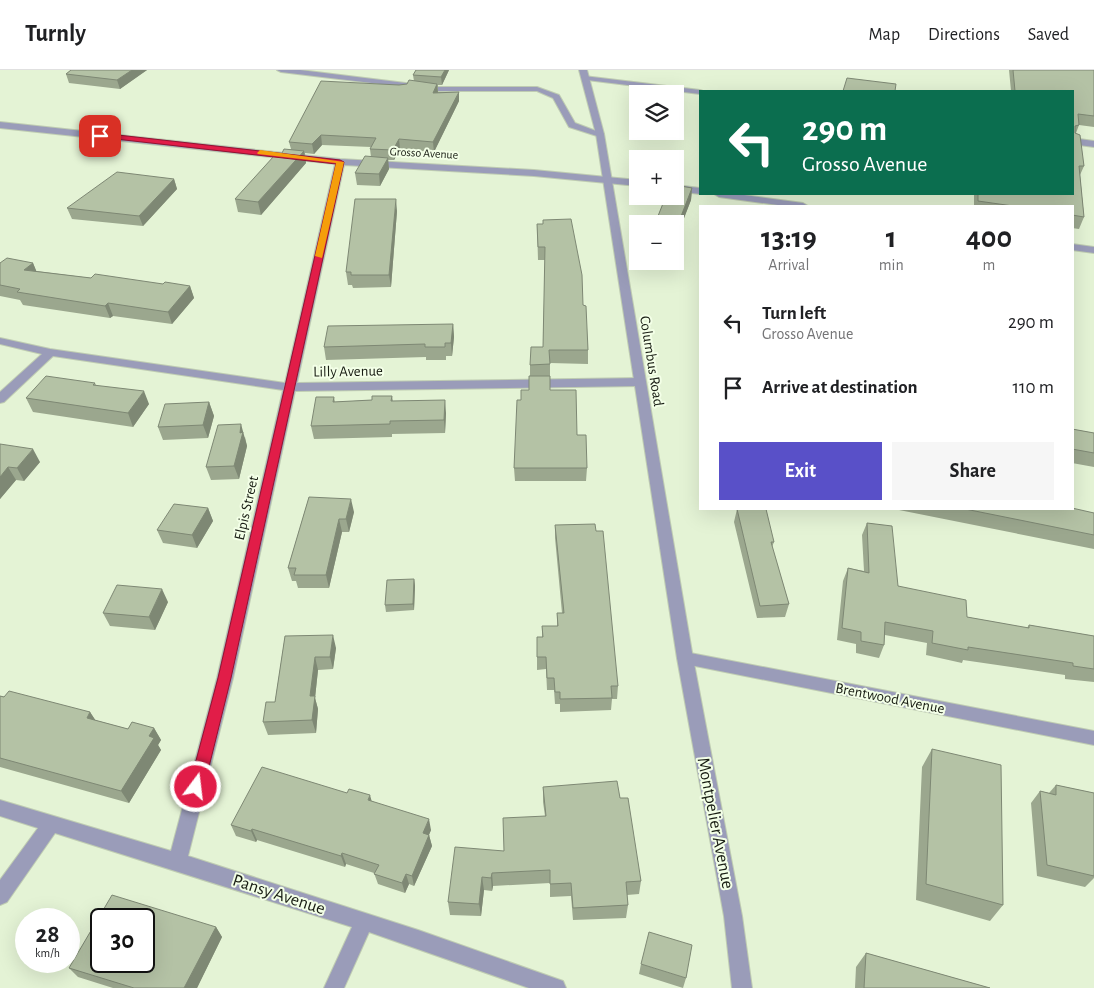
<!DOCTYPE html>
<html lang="en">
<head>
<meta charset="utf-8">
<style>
	:root { --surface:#fff; --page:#f6f6f6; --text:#202124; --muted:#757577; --line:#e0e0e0; --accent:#5950c8 }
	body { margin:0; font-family:"Alegreya Sans",sans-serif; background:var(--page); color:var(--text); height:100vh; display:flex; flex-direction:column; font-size:19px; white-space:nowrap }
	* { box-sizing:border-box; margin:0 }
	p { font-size:16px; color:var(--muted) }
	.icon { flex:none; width:28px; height:28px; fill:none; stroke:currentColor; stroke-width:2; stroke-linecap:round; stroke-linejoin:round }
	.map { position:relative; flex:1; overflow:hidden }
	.sheet { position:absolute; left:699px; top:135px; width:375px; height:305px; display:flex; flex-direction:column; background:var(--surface); border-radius:0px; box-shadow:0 5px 20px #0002 }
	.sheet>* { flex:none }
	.top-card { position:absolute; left:699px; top:20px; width:375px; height:105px; border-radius:0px; box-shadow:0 5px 20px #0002; background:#0b6e4f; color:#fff; overflow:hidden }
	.buttons { position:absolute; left:629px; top:15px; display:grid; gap:10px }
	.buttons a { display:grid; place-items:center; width:55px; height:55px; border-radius:0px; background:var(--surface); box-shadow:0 5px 20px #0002; font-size:25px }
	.speed { position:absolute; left:15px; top:838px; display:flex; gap:10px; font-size:25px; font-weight:700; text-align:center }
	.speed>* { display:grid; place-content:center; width:65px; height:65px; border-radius:50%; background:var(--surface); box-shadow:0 5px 20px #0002; line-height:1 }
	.speed small { font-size:12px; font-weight:400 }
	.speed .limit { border:2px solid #111; border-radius:8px; background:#fff; color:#111 }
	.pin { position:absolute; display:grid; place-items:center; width:42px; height:42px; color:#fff; margin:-21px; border-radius:10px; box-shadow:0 2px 8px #0006 }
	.me { position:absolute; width:55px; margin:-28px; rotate:15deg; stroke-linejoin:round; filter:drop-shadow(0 0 4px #0008) }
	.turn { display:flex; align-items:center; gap:18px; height:105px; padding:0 20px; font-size:22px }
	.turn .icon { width:65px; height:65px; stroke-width:2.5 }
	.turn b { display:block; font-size:35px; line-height:42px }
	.eta { display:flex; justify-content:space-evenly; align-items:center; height:85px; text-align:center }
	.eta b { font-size:30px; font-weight:600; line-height:35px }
	.action { display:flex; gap:10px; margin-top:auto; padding:10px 20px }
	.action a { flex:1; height:58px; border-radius:0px; background:var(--accent); color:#fff; font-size:20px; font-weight:600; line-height:58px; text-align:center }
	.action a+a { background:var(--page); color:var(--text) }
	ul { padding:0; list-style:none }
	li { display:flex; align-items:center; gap:15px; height:65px; padding:0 20px }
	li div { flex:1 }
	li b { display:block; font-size:19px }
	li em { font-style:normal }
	header { display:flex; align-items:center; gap:30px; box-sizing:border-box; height:70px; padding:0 25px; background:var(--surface); border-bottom:1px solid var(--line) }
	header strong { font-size:24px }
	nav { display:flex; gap:28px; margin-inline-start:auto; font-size:18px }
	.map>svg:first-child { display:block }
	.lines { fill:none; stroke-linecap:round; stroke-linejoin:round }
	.minor-casing { stroke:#bfccb2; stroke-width:2 }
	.tertiary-casing { stroke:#bfccb2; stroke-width:2 }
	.minor { fill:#9a9cb9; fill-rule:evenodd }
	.tertiary { fill:#9a9cb9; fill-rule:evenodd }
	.wall { fill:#9ba78e }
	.shaded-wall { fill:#7e8874 }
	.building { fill:#b4c2a5; stroke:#7e8874; fill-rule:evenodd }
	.route { fill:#e11d48; stroke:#92132f }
	.slow { fill:#f59e0b }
	.labels { text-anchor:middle; stroke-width:4; stroke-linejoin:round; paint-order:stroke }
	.far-street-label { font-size:12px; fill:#171c12; stroke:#f3ffe7 }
	.street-label { font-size:15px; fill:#171c12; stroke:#f3ffe7 }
	.near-street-label { font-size:18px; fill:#171c12; stroke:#f3ffe7 }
</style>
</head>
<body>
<header>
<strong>Turnly</strong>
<nav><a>Map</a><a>Directions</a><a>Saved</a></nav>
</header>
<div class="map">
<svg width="1094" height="918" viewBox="0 0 1094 918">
	<rect width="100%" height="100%" fill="#e4f3d5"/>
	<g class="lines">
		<defs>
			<path id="minor" d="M 277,0 L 300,0 L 438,17 L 537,17 L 559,25 L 575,53 L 604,64 L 600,67 L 569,57 L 553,28 L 537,21 L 438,21 L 281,2 Z
				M 584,6 L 700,20 L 703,21 L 700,21 L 700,24 L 587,10 L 584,10 Z
				M 0,52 L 340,89 L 534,100 L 638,110 L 638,116 L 534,106 L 344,95 L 297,313 L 640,308 L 646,312 L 640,316 L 295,321 L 233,608 L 188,786 L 418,860 L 563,911 L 566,918 L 529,918 L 369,862 L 344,918 L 324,918 L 352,857 L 55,763 L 7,832 L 0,835 L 0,810 L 38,758 L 0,746 L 0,730 L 171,781 L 217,608 L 283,320 L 53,286 L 4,332 L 0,333 L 0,322 L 42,284 L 0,274 L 0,268 L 50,279 L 285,313 L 335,94 L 0,58 Z
				M 1072,68 L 1094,71 L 1094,77 L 1072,74 Z
				M 675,115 L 700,118 L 700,124 L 675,121 Z
				M 714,124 L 737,124 L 803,133 L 808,136 L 785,136 L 719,127 Z
				M 1072,174 L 1094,177 L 1094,183 L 1072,180 Z
				M 685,582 L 1094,661 L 1094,675 L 685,594 L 680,592 L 677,588 L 680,584 Z"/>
			<path id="tertiary" d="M 579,0 L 587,0 L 604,64 L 693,588 L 742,846 L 752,918 L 732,918 L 724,846 L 677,588 L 596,64 Z"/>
		</defs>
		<use href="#minor" class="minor-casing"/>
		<use href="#tertiary" class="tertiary-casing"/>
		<use href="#minor" class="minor"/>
		<use href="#tertiary" class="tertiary"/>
	</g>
	<path class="wall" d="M 71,0 L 147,0 L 120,19 L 69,13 L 66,4 Z
		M 416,0 L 449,0 L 442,15 L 438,15 L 438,22 L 459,22 L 459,31 L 434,82 L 400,79 L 394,90 L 388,90 L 389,99 L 380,116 L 357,115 L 355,103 L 371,87 L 370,79 L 371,77 L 322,75 L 314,84 L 305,83 L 306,93 L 261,145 L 238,142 L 235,129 L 280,87 L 291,79 L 289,72 L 399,15 L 407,14 L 414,11 L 413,5 Z
		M 1009,0 L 1094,0 L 1094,57 L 1079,55 L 1076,63 L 1084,96 L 1080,105 L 1084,147 L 1079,159 L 1072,158 L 1072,136 L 974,136 L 974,124 L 1072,124 L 1072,21 L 1011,21 Z
		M 174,109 L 177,119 L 143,156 L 72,149 L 67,138 Z
		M 692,118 L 691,130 L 679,161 L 675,161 L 675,154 L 658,154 L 658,146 Z
		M 397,141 L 391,217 L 353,218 L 352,215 L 348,215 L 346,202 Z
		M 537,154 L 583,235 L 588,280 L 588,294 L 550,293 L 550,320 L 577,365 L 587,398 L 586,411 L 515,411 L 514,398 L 521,330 L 529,320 L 530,306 L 530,295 L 543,277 L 545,190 L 538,190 Z
		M 0,193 L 33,193 L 36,201 L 91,208 L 163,214 L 190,216 L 194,228 L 172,254 L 113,246 L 110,248 L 23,235 L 20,230 L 0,226 Z
		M 453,254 L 454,267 L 452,286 L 446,286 L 446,290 L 426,290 L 426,287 L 326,290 L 324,277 Z
		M 95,313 L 96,315 L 149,334 L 133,357 L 33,342 L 26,328 Z
		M 392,326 L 393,331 L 446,343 L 445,363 L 392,364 L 392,367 L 314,369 L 311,356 L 334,327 L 335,332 L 372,330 Z
		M 209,332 L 214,346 L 208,368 L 163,370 L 158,357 Z
		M 1072,359 L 1094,363 L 1094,397 L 1072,393 Z
		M 245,367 L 247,376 L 239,409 L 211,410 L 206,397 Z
		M 0,374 L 40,392 L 24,411 L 16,410 L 0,429 Z
		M 309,427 L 354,442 L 349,462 L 342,462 L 329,518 L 298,518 L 296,511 L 292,511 L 288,498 Z
		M 208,438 L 213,451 L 197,478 L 163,473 L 157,460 Z
		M 737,439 L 774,472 L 772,477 L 789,534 L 785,547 L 757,548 L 734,452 Z
		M 894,439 L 1072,439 L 1094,443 L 1094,479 Z
		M 867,453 L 898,516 L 967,547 L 1027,558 L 1029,555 L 1094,566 L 1094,612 L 1065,609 L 1065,605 L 963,590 L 962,593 L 926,585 L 927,573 L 885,565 L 884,575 L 879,588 L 856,583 L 856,574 L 837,570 L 843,511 L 848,498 L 864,501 L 862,465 Z
		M 555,455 L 618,616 L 617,629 L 612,629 L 611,640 L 560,642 L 560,634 L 555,634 L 554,620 L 547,620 L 546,599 L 537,600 L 537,567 L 542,567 L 542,556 L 557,556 L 557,543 L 562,543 L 555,468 Z
		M 414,509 L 415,516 L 414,540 L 386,542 L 385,535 Z
		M 168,532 L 155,560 L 110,556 L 103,543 Z
		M 285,566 L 336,578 L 333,599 L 318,600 L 315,628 L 318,639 L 316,663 L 268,665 L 263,652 L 275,632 Z
		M 0,626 L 90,642 L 95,650 L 128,659 L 154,658 L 161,670 L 158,675 L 161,680 L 129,733 L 0,697 Z
		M 932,679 L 1003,835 L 990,851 L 916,830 L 922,697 Z
		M 1056,715 L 1094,723 L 1094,808 L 1085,817 L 1037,806 L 1031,733 L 1040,721 L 1049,723 Z
		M 543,717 L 620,728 L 641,811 L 639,824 L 627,825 L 628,835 L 626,848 L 573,850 L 571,826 L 550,827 L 550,813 L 493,816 L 492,821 L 484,820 L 481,846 L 450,845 L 448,832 L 504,781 L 545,746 L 543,732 Z
		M 372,731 L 431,760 L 429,765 L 432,776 L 414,816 L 409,814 L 405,823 L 378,814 L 374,803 L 346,794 L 345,797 L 257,770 L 256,772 L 236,766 L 231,755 Z
		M 216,857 L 222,867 L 197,918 L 113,918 L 78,907 L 69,898 Z
		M 866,883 L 990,918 L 855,918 L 856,897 Z
		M 641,894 L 686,908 L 683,918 L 639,904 Z"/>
	<path class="shaded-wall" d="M 132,0 L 147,0 L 120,19 L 117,10 Z
		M 445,0 L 449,0 L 442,15 L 441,7 Z
		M 437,14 L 438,23 L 433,23 Z
		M 459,22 L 459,31 L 434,82 L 433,72 Z
		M 321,65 L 322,75 L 314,84 L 312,74 Z
		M 399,69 L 400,79 L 394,90 L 393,80 Z
		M 304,81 L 306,93 L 261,145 L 258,132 Z
		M 388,88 L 389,99 L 380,116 L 379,104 Z
		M 174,109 L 177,119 L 143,156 L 139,146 Z
		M 692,118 L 691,130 L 679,161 L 680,149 Z
		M 396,129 L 397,141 L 391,217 L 389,205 Z
		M 33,193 L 38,205 L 24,200 Z
		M 190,216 L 194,228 L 172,254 L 168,242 Z
		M 108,233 L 113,246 L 110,248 L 105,236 Z
		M 453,254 L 454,267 L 452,286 L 451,273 Z
		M 144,321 L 149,334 L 133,357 L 128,343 Z
		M 445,330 L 446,343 L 445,363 L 444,350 Z
		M 209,332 L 214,346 L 208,368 L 203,355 Z
		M 241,354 L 247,376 L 239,409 L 234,396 Z
		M 33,379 L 40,392 L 24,411 L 17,398 Z
		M 8,397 L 16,410 L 0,429 L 0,407 Z
		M 351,429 L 354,442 L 349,462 L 346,449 Z
		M 208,438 L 213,451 L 197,478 L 192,465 Z
		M 339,449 L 342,462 L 329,518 L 326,505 Z
		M 414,509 L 415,516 L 414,540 L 413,534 Z
		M 162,519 L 168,532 L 155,560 L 149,547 Z
		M 333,565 L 336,578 L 333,599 L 330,587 Z
		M 315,587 L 318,600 L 315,628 L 318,639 L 316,663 L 312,650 L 310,626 Z
		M 90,642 L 98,654 L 87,648 Z
		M 154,658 L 161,670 L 158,675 L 161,680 L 129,733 L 121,721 L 149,666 Z
		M 370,725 L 373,736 L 368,730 Z
		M 429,749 L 431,760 L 425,774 L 423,763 Z
		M 252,759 L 257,770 L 256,772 L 251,761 Z
		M 429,765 L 432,776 L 414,816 L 412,806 Z
		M 342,783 L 346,794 L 345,797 L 341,786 Z
		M 492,803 L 493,816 L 492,821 L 491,808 Z
		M 406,804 L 409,814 L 405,823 L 402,813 Z
		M 482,807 L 484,820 L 481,846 L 479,834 Z
		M 216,857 L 222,867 L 197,918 L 184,918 Z"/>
	<path class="building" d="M 71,0 L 132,0 L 117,10 L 66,4 Z
		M 416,0 L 445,0 L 441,7 L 413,5 Z
		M 1013,0 L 1094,0 L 1094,46 L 1078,44 L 1079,55 L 1075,56 L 1075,63 L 1080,65 L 1084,96 L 1079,96 L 1084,147 L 1072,145 L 1072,136 L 1013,136 L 978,131 L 978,124 L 1072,124 L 1072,21 L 1015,21 Z
		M 847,8 L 896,14 L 895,21 L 843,21 Z
		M 409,10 L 437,14 L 433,23 L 459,22 L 433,72 L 399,69 L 393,80 L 370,79 L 376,68 L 321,65 L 312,74 L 289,72 L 321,11 L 399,15 L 407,14 Z
		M 284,79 L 304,81 L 258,132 L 235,129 L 274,86 L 280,87 Z
		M 365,86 L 388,88 L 379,104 L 355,103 Z
		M 117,102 L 174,109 L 139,146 L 67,138 Z
		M 675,115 L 692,118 L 680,149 L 658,146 L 666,126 L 675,126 Z
		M 355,129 L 396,129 L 389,205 L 351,205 L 351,202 L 346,202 Z
		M 571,149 L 582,205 L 583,235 L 586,236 L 588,280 L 549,280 L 550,294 L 530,295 L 531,277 L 543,277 L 545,177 L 538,177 L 537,154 L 543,154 L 543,150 Z
		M 7,188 L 33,193 L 24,200 L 91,208 L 95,204 L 163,214 L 165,212 L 190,216 L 168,242 L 108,233 L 105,236 L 17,222 L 20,219 L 0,215 L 0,193 Z
		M 453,254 L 451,273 L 445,273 L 445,277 L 425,277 L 425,274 L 324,277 L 328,256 Z
		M 46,306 L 95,313 L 93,315 L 144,321 L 128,343 L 26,328 Z
		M 529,306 L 550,306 L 550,320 L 576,320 L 577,365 L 586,365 L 587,398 L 514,398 L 517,330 L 521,330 L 521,320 L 529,320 Z
		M 372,326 L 392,326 L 391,331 L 445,330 L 444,350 L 390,351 L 390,354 L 311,356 L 316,327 L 334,327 L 333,332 L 372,330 Z
		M 209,332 L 203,355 L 158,357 L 165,334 Z
		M 241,354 L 240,363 L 243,362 L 234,396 L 206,397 L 218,355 Z
		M 1072,359 L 1094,363 L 1094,383 L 1072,379 Z
		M 0,374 L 33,379 L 17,398 L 8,397 L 0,407 Z
		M 309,427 L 351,429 L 346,449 L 339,449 L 326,505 L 294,505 L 296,498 L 288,498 Z
		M 174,434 L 208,438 L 192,465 L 157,460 Z
		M 1072,438 L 1094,443 L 1094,465 L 965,439 Z
		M 737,439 L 766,439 L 774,472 L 771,472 L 789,534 L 760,536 Z
		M 867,453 L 892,456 L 898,516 L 966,530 L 967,547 L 1029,558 L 1029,555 L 1094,566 L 1094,599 L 1073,596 L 1073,593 L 968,577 L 968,580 L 932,573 L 933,561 L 885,552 L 884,575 L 861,571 L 861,562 L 842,558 L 848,498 L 869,503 Z
		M 595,454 L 596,461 L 603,461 L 618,616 L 611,616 L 612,628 L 560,629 L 560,622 L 555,622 L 554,608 L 547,608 L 546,587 L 537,587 L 537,567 L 543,567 L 542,556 L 558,556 L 557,543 L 564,543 L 555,455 Z
		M 414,509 L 413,534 L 385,535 L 387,510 Z
		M 117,515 L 162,519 L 149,547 L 103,543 Z
		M 333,565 L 330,587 L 315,587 L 310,626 L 315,626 L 312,650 L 263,652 L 266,632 L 275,632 L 285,566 Z
		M 9,621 L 90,642 L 87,648 L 128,659 L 132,652 L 154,658 L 149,666 L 154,668 L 121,721 L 0,688 L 0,626 L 4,627 Z
		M 932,679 L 1001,695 L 1003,835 L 926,814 Z
		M 262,697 L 347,723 L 349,719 L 370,725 L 368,730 L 429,749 L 423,763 L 429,765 L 412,806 L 406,804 L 402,813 L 374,804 L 379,795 L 342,783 L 341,786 L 252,759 L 251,761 L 231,755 Z
		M 617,711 L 620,728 L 628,728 L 641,811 L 626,812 L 628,835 L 573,838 L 571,813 L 550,814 L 550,800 L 492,803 L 491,808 L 482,807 L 479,834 L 448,832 L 455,777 L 504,781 L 503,748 L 546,746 L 543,717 Z
		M 1056,715 L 1094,723 L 1094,806 L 1047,795 L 1040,721 L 1056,725 Z
		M 112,825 L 216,857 L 184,918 L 134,918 L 69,898 ZM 101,849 L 144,849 L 144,891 L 101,891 Z
		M 649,862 L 692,875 L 686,908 L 641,894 Z
		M 866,883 L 990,918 L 864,918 Z"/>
	<path class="route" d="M 100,63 L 340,90 L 344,92 L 231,608 L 204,717 L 202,722 L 196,724 L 191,722 L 189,717 L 218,608 L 336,94 L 98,67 Z"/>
	<path class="slow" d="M 260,80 L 344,92 L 322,188 L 315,186 L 336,93 L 258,84 L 257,83 Z"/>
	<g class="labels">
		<g class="far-street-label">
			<text transform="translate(424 83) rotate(3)" y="4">Grosso Avenue</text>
		</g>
		<g class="street-label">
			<text transform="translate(652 291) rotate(81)" y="5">Columbus Road</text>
			<text transform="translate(348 301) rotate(-1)" y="5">Lilly Avenue</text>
			<text transform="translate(246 438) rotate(-77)" y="5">Elpis Street</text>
			<text transform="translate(890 628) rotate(11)" y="5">Brentwood Avenue</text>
		</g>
		<g class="near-street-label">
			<text transform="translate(716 753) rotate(79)" y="6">Montpelier Avenue</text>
			<text transform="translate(279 824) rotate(18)" y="6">Pansy Avenue</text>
		</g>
	</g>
</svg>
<div class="buttons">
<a><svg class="icon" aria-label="layers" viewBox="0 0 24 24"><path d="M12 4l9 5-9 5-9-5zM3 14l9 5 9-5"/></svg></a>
<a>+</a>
<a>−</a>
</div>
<div class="speed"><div>28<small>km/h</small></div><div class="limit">30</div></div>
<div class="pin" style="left:100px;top:66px;background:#d93025"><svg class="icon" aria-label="arrive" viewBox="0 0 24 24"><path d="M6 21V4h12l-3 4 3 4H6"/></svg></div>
<svg class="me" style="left:196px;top:717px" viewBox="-20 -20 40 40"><circle r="17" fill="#e11d48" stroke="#fff" stroke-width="3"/><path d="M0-11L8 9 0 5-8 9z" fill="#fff"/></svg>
<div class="top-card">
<div class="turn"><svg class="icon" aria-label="left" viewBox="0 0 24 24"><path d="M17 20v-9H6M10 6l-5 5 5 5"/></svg><div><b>290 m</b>Grosso Avenue</div></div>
</div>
<section class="sheet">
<div class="eta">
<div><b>13:19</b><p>Arrival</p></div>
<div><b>1</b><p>min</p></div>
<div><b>400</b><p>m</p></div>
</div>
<ul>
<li><svg class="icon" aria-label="left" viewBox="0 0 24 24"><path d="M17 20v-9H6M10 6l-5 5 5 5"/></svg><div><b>Turn left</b><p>Grosso Avenue</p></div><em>290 m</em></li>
<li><svg class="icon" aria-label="arrive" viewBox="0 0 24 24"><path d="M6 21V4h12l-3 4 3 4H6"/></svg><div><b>Arrive at destination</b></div><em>110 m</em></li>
</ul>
<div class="action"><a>Exit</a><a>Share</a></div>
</section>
</div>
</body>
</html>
